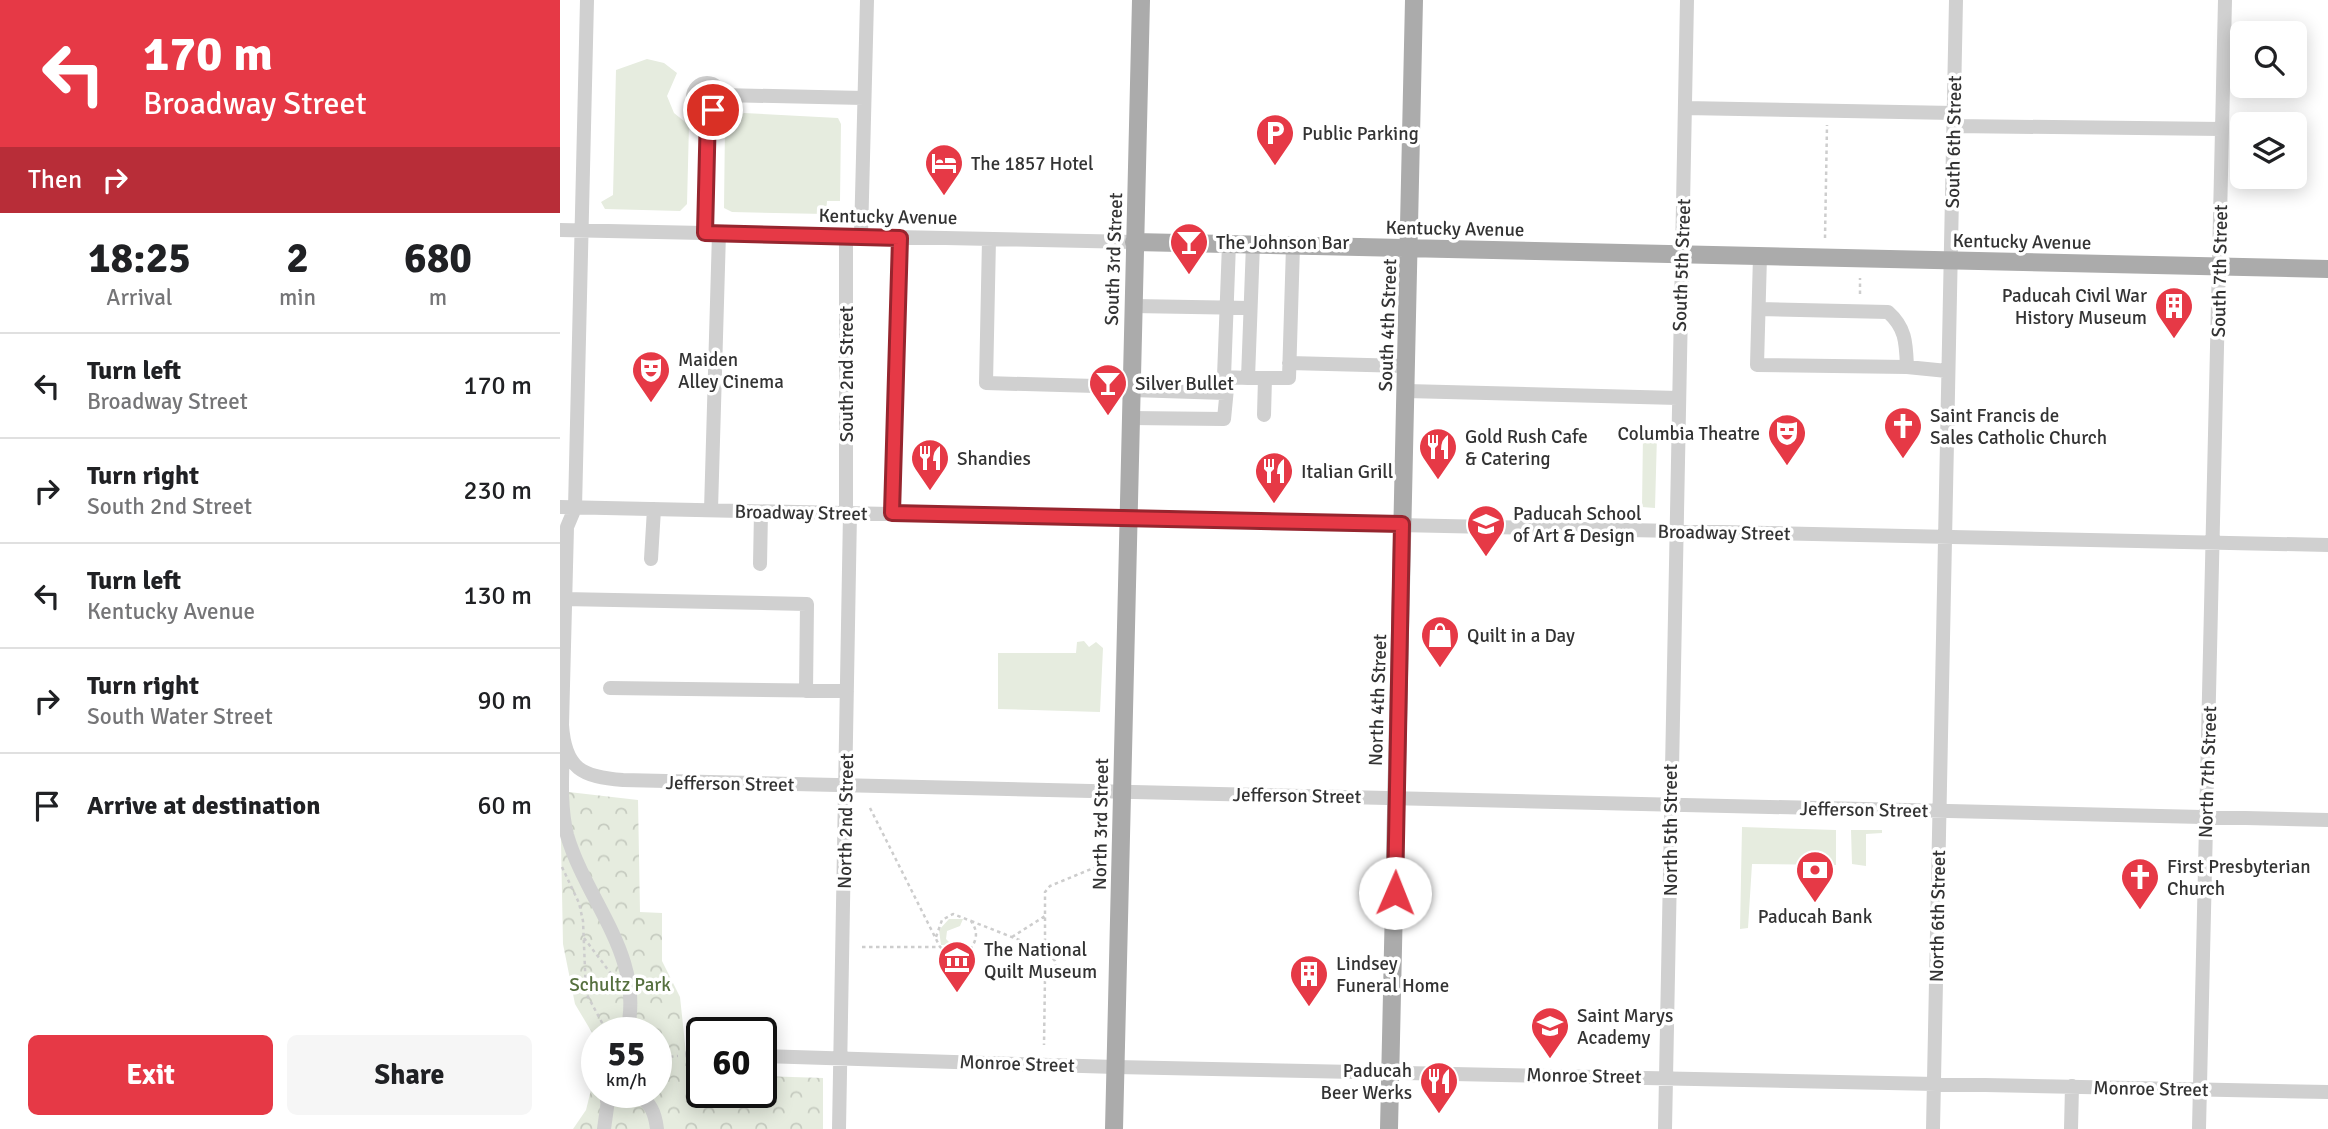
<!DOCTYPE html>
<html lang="en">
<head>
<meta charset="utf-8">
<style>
	:root { --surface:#fff; --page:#f6f6f6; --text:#202124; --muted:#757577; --line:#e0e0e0; --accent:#e63946 }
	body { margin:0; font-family:Signika,sans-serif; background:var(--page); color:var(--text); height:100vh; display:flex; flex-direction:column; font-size:26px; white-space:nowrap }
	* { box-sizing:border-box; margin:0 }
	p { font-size:23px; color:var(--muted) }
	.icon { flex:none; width:38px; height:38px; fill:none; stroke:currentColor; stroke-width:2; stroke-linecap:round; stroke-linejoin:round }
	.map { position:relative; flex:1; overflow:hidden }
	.sheet { display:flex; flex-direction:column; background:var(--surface); width:560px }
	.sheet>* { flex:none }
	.banner { background:#e63946; color:#fff; overflow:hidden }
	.fabs { position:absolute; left:1670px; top:21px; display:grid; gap:14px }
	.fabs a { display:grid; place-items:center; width:77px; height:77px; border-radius:10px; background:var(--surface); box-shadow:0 4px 18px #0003; font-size:35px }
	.speed { position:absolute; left:21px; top:1017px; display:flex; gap:14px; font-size:35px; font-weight:700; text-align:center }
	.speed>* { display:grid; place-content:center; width:91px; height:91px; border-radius:50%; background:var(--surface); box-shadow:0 4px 18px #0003; line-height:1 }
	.speed small { font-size:18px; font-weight:400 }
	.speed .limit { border:4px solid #111; border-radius:10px; background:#fff; color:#111 }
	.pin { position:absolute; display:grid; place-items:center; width:60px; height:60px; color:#fff; margin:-30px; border:4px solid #fff; border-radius:50%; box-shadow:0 2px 7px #0007 }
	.me { position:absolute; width:77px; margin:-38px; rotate:1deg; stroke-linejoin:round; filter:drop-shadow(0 0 5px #0008) }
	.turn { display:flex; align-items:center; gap:24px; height:147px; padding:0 28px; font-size:32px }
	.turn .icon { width:91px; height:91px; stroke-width:2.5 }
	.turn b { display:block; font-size:49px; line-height:60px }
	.then { display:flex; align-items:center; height:66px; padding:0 28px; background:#0003; gap:14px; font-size:26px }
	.eta { display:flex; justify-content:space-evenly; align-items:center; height:119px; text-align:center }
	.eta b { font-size:42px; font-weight:700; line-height:49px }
	.primary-button { display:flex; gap:14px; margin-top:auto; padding:14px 28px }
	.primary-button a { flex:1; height:80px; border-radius:10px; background:var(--accent); color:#fff; font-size:28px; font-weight:700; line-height:80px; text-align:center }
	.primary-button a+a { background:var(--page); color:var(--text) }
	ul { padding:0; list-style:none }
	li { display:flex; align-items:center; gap:21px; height:105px; padding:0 28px; border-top:2px solid var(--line) }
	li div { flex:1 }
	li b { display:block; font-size:26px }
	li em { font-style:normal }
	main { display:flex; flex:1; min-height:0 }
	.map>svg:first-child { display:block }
	.grass { fill:#e6ecdf }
	.forest { fill:url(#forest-crowns) }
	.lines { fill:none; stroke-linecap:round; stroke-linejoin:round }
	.path { stroke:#cdcdcd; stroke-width:2.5; stroke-dasharray:3.5 3.5; stroke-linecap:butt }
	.minor { stroke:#d0d0d0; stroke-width:14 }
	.major { stroke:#ababab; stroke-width:18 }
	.route-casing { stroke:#96252e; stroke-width:18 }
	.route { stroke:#e63946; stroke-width:12 }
	.labels { text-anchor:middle; stroke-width:7; stroke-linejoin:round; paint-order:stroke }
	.poi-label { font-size:19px; fill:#333; stroke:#fff; text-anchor:start }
	.street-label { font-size:19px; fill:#333; stroke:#fff }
	.park-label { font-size:19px; fill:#56703f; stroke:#fff }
</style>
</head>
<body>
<main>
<section class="sheet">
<div class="banner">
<div class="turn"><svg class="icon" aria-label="left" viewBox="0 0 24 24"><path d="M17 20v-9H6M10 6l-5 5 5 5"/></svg><div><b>170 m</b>Broadway Street</div></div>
<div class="then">Then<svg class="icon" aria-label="right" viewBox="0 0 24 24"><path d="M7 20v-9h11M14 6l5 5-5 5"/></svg></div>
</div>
<div class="eta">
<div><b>18:25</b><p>Arrival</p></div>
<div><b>2</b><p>min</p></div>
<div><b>680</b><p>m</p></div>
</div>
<ul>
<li><svg class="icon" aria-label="left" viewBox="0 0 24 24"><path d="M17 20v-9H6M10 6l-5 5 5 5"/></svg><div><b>Turn left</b><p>Broadway Street</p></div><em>170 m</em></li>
<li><svg class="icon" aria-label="right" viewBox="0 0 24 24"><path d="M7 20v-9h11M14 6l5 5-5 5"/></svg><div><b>Turn right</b><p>South 2nd Street</p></div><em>230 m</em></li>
<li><svg class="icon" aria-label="left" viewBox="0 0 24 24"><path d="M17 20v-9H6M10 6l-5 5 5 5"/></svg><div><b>Turn left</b><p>Kentucky Avenue</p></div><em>130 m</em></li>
<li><svg class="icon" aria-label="right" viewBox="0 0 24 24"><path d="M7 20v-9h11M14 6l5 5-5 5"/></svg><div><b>Turn right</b><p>South Water Street</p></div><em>90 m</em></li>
<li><svg class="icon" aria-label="arrive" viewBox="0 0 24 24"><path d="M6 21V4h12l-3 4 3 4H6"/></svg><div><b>Arrive at destination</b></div><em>60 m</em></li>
</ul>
<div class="primary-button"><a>Exit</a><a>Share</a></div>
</section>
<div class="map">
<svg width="1768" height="1129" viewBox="0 0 1768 1129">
	<defs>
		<pattern id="forest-crowns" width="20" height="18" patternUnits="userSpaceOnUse" patternTransform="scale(1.75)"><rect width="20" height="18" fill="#e6ecdf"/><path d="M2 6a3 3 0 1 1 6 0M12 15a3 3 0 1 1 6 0" fill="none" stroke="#c6cbc0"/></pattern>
	</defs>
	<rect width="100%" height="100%" fill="#fff"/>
	<path class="grass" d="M 87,59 L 104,63 L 117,73 L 107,96 L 114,113 L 129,125 L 127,204 L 120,211 L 45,209 L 41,202 L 53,195 L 56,70 Z
		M 184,113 L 278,118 L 281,124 L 280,201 L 267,201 L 266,214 L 172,212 L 164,208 L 165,125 Z
		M 1083,434 L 1097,435 L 1095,508 L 1082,507 Z
		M 524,641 L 529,647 L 536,642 L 543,648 L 540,712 L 438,709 L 438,653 L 516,653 L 517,642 Z
		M 1182,827 L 1276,830 L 1276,865 L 1192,864 L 1188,928 L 1180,929 Z
		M 1291,830 L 1322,830 L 1322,833 L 1306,834 L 1306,866 L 1292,864 Z
		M 389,919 L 403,919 L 400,926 L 387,931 L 386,939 L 392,945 L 381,945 L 379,930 Z"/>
	<path class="forest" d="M 0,791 L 78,800 L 80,912 L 102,913 L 102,961 L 120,997 L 128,1072 L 142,1073 L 142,1092 L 201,1092 L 201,1076 L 263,1078 L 263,1129 L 13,1129 L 26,1110 L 37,1066 L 37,1092 L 96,1092 L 96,1032 L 37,1032 L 37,1041 L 15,1004 L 3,944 Z"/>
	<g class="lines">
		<path class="path" d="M 1265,238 L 1267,125
			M 1300,294 L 1300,278
			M 310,808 L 380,947 L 390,954 L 407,952 C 417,943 419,932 411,921 L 393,914 L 382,920 L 376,937
			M 2,867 L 19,903 L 23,921 L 26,993 L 47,1032
			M 411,921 L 485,950 L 495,961 L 497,977 L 485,977 L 484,1045
			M 452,937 L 485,916
			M 24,938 L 52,975
			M 302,947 L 379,947
			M 485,949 L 485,892 L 490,886 L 541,865
			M 96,1058 L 118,1056"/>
		<path class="minor" d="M 27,0 L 15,508 L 7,527 L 2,725 C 5,769 22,777 63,780 L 1768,820
			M133 97a14 14 0 1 1 28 0a14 14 0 1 1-28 0Z
			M 161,95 L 304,98
			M 1125,108 L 1394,113
			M 1394,126 L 1662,129
			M 0,230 L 574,242
			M 145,233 L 148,111
			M 286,236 L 286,512
			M 301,236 L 307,0
			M 429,239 L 426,383 L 571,387
			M 669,244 L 664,377 L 688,378
			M 693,244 L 688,378 L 729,378 L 733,246
			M 1200,256 L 1197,365 L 1347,367 L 1387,371
			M 573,306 L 690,308
			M 1199,309 L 1328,312 C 1346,328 1346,343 1347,367
			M 729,363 L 846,366
			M 571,390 L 666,393
			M 846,391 L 1118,398
			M 704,415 L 705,378
			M 570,418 L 664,419 L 668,378
			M 0,507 L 1768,545
			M 151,510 L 159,233
			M 332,513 L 340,238
			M 91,559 L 94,509
			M 200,564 L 201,512
			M 4,599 L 247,604 L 246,691
			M 50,688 L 287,691
			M 3,748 C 2,777 0,806 7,835 C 27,903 85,956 67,1032
			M 132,1054 L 142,1054
			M 201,1056 L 556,1067 L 1768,1092
			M 47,1101 C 77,1092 93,1095 97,1129
			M 44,1129 L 49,1093
			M 279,1129 L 290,513
			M 1105,1129 L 1127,0
			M 1373,1129 L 1396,0
			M 1511,1129 L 1512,1086
			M 1639,1129 L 1665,0"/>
		<path class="major" d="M 574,242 L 1768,269
			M 554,1129 L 581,0
			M 829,1129 L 854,0"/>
	</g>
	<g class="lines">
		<defs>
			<path id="route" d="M 153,110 L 148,111 L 145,233 L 340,238 L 332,513 L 842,524 L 835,893"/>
		</defs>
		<use href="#route" class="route-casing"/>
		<use href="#route" class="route"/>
	</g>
	<defs>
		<symbol id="parking-pin" viewBox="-11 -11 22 30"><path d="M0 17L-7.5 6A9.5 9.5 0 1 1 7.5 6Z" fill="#e63946" stroke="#fff"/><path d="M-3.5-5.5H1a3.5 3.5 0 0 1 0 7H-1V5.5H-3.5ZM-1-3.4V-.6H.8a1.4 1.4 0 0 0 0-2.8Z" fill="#fff"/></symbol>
		<symbol id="hotel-pin" viewBox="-11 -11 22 30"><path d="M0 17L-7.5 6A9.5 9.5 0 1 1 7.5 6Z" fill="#e63946" stroke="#fff"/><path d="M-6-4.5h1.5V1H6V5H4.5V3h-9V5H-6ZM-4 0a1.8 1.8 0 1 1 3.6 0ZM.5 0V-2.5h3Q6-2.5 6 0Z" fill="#fff"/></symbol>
		<symbol id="bar-pin" viewBox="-11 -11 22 30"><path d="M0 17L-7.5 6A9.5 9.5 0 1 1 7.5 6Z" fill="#e63946" stroke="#fff"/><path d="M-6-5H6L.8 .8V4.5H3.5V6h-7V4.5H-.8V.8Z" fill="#fff"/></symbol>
		<symbol id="building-pin" viewBox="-11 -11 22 30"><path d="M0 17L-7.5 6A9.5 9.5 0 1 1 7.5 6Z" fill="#e63946" stroke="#fff"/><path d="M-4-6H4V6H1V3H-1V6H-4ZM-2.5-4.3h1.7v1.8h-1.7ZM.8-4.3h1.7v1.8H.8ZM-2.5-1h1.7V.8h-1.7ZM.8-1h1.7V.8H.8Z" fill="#fff"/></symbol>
		<symbol id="theatre-pin" viewBox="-11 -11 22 30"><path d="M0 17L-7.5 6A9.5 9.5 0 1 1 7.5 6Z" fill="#e63946" stroke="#fff"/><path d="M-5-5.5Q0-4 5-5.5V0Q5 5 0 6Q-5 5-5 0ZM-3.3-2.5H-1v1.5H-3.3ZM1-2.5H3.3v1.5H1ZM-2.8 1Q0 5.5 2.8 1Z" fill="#fff"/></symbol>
		<symbol id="church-pin" viewBox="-11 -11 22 30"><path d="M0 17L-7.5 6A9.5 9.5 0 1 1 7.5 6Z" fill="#e63946" stroke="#fff"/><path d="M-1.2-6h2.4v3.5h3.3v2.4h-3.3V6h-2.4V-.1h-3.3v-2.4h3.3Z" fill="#fff"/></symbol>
		<symbol id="restaurant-pin" viewBox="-11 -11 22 30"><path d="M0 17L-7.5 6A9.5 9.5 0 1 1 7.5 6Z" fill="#e63946" stroke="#fff"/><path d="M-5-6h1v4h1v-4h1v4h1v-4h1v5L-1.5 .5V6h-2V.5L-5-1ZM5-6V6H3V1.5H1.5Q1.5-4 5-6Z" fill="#fff"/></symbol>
		<symbol id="university-pin" viewBox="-11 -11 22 30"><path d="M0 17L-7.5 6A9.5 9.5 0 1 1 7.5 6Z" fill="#e63946" stroke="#fff"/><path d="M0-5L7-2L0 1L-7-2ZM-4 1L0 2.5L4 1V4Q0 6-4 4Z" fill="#fff"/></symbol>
		<symbol id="shop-pin" viewBox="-11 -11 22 30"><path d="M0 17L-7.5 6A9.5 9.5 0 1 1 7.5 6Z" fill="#e63946" stroke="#fff"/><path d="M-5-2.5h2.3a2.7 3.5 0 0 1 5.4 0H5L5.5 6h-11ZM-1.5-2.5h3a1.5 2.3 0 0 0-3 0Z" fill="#fff"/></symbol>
		<symbol id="bank-pin" viewBox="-11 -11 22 30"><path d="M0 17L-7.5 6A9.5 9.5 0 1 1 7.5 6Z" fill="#e63946" stroke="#fff"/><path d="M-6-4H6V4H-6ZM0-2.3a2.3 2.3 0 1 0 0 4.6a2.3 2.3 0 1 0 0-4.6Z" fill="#fff"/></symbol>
		<symbol id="museum-pin" viewBox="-11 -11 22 30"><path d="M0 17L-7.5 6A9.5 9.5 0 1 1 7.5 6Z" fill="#e63946" stroke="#fff"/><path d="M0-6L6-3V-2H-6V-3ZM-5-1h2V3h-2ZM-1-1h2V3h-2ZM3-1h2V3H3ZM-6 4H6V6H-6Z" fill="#fff"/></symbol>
		<symbol id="school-pin" viewBox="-11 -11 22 30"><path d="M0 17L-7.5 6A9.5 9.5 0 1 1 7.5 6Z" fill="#e63946" stroke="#fff"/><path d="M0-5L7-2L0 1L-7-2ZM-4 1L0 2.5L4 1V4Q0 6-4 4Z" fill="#fff"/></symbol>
	</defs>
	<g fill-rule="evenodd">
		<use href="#parking-pin" x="693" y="111" width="44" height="60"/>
		<use href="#hotel-pin" x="362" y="141" width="44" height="60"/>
		<use href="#bar-pin" x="607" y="220" width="44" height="60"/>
		<use href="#building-pin" x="1592" y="284" width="44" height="60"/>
		<use href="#theatre-pin" x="69" y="348" width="44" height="60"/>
		<use href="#bar-pin" x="526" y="361" width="44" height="60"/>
		<use href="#church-pin" x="1321" y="404" width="44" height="60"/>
		<use href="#theatre-pin" x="1205" y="411" width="44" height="60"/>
		<use href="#restaurant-pin" x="856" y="425" width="44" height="60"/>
		<use href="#restaurant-pin" x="348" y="436" width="44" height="60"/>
		<use href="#restaurant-pin" x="692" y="449" width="44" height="60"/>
		<use href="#university-pin" x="904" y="502" width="44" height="60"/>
		<use href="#shop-pin" x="858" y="613" width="44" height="60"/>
		<use href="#bank-pin" x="1233" y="848" width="44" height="60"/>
		<use href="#church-pin" x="1558" y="855" width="44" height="60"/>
		<use href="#museum-pin" x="375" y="938" width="44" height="60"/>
		<use href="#building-pin" x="727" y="952" width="44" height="60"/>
		<use href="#school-pin" x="968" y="1004" width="44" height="60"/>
		<use href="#restaurant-pin" x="857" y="1059" width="44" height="60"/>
	</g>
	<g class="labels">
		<g class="poi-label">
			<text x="742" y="140">Public Parking</text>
			<text x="411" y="170">The 1857 Hotel</text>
			<text x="656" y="249">The Johnson Bar</text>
			<text x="1587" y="302" text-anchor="end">Paducah Civil War<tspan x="1587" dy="22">History Museum</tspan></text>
			<text x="118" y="366">Maiden<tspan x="118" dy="22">Alley Cinema</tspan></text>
			<text x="575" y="390">Silver Bullet</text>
			<text x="1370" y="422">Saint Francis de<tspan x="1370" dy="22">Sales Catholic Church</tspan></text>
			<text x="1200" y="440" text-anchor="end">Columbia Theatre</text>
			<text x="905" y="443">Gold Rush Cafe<tspan x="905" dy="22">&amp; Catering</tspan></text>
			<text x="397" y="465">Shandies</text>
			<text x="741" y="478">Italian Grill</text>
			<text x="953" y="520">Paducah School<tspan x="953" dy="22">of Art &amp; Design</tspan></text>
			<text x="907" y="642">Quilt in a Day</text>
			<text x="1607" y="873">First Presbyterian<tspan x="1607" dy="22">Church</tspan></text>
			<text x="1255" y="923" text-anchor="middle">Paducah Bank</text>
			<text x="424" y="956">The National<tspan x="424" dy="22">Quilt Museum</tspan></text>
			<text x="776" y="970">Lindsey<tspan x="776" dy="22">Funeral Home</tspan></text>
			<text x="1017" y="1022">Saint Marys<tspan x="1017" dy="22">Academy</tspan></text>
			<text x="852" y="1077" text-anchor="end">Paducah<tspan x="852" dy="22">Beer Werks</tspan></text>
		</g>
		<g class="street-label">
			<text transform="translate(1393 142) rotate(-89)" y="7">South 6th Street</text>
			<text transform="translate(328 216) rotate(1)" y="7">Kentucky Avenue</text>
			<text transform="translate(895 228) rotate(1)" y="7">Kentucky Avenue</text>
			<text transform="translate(1462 241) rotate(1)" y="7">Kentucky Avenue</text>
			<text transform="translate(553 259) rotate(-88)" y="7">South 3rd Street</text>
			<text transform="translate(1121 265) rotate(-88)" y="7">South 5th Street</text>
			<text transform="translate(1659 271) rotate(-89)" y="7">South 7th Street</text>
			<text transform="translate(827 325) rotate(-88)" y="7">South 4th Street</text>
			<text transform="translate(286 374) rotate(-90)" y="7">South 2nd Street</text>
			<text transform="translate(241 512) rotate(1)" y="7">Broadway Street</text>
			<text transform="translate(1164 532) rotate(1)" y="7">Broadway Street</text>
			<text transform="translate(817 700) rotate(-88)" y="7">North 4th Street</text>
			<text transform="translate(1647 772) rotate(-88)" y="7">North 7th Street</text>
			<text transform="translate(170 783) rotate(1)" y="7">Jefferson Street</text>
			<text transform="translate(737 795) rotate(1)" y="7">Jefferson Street</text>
			<text transform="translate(1304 809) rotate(1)" y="7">Jefferson Street</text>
			<text transform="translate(285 821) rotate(-89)" y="7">North 2nd Street</text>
			<text transform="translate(540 824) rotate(-89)" y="7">North 3rd Street</text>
			<text transform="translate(1110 830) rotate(-90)" y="7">North 5th Street</text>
			<text transform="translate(1377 916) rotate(-89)" y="7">North 6th Street</text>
			<text transform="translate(457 1063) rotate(2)" y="7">Monroe Street</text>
			<text transform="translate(1024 1075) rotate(1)" y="7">Monroe Street</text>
			<text transform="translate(1591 1088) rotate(1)" y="7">Monroe Street</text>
		</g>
		<g class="park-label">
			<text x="60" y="991">Schultz Park</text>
		</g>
	</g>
</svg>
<div class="fabs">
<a><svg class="icon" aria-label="search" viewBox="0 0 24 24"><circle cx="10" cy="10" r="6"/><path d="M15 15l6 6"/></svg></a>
<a><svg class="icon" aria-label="layers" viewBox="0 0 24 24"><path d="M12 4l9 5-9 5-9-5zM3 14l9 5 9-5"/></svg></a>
</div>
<div class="speed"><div>55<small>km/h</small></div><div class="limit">60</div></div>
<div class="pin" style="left:153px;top:110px;background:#d93025"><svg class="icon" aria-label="arrive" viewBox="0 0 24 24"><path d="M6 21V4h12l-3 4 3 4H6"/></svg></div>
<svg class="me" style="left:835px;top:893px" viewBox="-20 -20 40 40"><circle r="19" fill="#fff"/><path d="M0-13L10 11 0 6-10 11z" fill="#e63946"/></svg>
</div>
</main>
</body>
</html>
